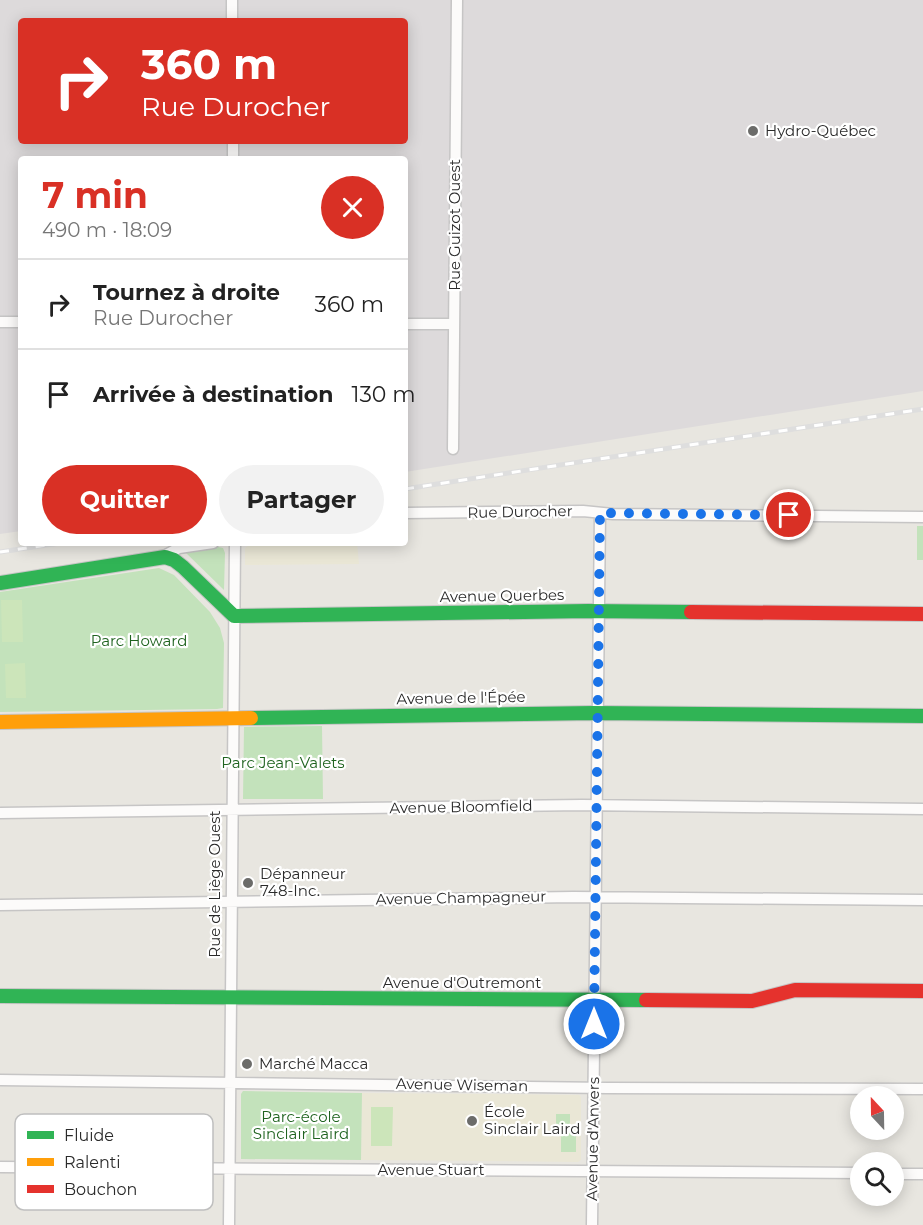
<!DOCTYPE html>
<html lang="fr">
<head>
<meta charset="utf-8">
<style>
	:root { --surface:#fff; --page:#f2f2f2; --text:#222; --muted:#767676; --line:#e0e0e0; --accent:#d93025 }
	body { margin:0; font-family:Montserrat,sans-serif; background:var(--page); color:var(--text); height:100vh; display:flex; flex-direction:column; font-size:22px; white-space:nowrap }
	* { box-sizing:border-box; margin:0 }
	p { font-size:20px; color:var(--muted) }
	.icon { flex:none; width:33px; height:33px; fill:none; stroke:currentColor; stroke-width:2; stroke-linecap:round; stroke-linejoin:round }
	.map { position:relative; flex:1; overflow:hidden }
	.sheet { position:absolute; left:18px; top:156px; width:390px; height:390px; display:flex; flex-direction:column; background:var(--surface); border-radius:6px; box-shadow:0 3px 15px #0003 }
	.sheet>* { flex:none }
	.hud { position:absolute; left:18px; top:18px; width:390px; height:126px; border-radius:6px; box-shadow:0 3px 15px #0003; background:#d93025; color:#fff; overflow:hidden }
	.needle { width:39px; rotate:338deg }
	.tools { position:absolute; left:850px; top:1086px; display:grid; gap:12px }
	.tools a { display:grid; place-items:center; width:54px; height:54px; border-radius:50%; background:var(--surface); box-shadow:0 3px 15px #0003; font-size:30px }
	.pin { position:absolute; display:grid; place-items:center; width:51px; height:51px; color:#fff; margin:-26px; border:3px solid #fff; border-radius:50%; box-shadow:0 2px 6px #0007 }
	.me { position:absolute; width:66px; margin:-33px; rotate:0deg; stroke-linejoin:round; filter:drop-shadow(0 0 4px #0008) }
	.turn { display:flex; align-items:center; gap:21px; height:126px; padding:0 24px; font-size:27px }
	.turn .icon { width:78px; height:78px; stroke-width:2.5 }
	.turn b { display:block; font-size:42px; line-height:51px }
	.round { display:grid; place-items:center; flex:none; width:63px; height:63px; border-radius:32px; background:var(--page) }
	.head { display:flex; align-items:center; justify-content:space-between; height:102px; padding:0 24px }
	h1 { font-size:36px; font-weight:700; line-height:45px; color:var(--accent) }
	.primary-button { display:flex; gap:12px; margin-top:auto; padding:12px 24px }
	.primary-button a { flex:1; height:69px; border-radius:36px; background:var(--accent); color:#fff; font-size:24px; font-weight:700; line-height:69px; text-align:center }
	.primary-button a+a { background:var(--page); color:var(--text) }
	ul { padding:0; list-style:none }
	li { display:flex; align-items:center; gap:18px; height:90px; padding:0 24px; border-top:2px solid var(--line) }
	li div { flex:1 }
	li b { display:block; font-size:22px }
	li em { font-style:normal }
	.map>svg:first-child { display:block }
	.industrial { fill:#dddadb; fill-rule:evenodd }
	.education { fill:#eae7d6 }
	.green { fill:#c3e2bb }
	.pitch { fill:#cce5ba }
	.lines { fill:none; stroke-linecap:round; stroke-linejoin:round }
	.street-casing { stroke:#c6c5c5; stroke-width:13 }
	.fast-casing { stroke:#c6c5c5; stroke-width:16 }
	.slow-casing { stroke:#c6c5c5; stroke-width:16 }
	.jam-casing { stroke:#c6c5c5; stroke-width:16 }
	.street { stroke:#fcfbfa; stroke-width:10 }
	.fast { stroke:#30b455; stroke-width:14 }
	.slow { stroke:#ff9f0a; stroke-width:14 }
	.jam { stroke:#e5322d; stroke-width:14 }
	.rail-casing { stroke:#dedede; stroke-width:5 }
	.rail { stroke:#fff; stroke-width:3; stroke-dasharray:9; stroke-linecap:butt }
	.route { stroke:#1a73e8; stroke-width:10; stroke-dasharray:0 18 }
	.poi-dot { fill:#6c6c6a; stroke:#fff; stroke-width:2 }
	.labels { text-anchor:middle; stroke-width:4.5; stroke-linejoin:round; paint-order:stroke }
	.poi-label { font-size:15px; fill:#2a2a2a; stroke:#fff; text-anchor:start }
	.street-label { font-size:15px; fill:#2a2a2a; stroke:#fff }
	.park-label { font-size:15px; fill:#1f631f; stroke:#fff }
	.key { fill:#fff; stroke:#bfbfbf; stroke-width:1.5 }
	.key-label { font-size:16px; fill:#2a2a2a }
</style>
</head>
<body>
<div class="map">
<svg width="923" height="1225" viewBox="0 0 923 1225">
	<rect width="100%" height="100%" fill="#e8e6e0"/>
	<path class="industrial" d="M 0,0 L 923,0 L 923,391 L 405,472 L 405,159 L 21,159 L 21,531 L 0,534 ZM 21,21 L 405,21 L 405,141 L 21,141 Z"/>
	<path class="education" d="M 264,543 L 357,543 L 359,564 L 245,565 L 245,548 L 249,545 Z
		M 362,1093 L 579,1095 L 581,1097 L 581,1160 L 578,1162 L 361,1160 Z"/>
	<path class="green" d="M 917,526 L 923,526 L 923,560 L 917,560 Z
		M 218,547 L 223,548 L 225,553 L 224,590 L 185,552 Z
		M 159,568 L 174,575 L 210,612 L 220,628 L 224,643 L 223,708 L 217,709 L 0,712 L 0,592 Z
		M 322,726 L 323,799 L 243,799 L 244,727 Z
		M 243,1091 L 362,1093 L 361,1160 L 241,1159 L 241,1094 Z
		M 556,1114 L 570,1114 L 570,1127 L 556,1127 Z
		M 561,1133 L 576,1133 L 576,1152 L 561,1152 Z"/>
	<path class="pitch" d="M 1,600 L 22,600 L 23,642 L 2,642 Z
		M 25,663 L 26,698 L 6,698 L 5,664 Z
		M 371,1107 L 393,1107 L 392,1146 L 371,1146 Z"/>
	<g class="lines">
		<defs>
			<path id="street" d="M 232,0 L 232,21
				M 233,141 L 233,159
				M 0,322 L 21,322
				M 405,324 L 454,324
				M 453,449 L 457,0
				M 405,513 L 583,511 L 613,514 L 923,517
				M 162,557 L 179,548 L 213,543
				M 0,813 L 582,805 L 923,809
				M 0,905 L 573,897 L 923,900
				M 0,1080 L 608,1088 L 923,1089
				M 0,1167 L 861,1173
				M 894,1174 L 923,1174
				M 229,1225 L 235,543
				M 592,1225 L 600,513"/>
			<path id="fast" d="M 0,583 L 165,557 L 174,560 L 183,567 L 234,616 L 588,611 L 691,612
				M 251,718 L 594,713 L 923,716
				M 0,996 L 646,1000"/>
			<path id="slow" d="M 0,722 L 251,718"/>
			<path id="jam" d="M 691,612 L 923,614
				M 646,1000 L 752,1001 L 795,990 L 923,991"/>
		</defs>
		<use href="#street" class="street-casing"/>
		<use href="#fast" class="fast-casing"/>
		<use href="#slow" class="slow-casing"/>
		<use href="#jam" class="jam-casing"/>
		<use href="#street" class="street"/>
		<use href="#fast" class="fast"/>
		<use href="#slow" class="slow"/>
		<use href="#jam" class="jam"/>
		<defs>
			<path id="rail" d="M 405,489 L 923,409
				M 0,552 L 60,543"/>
		</defs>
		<use href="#rail" class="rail-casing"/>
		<use href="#rail" class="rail"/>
	</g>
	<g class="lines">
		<path class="route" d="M 594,1024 L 600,513 L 789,515"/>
	</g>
	<g class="poi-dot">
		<circle cx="753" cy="131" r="6"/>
		<circle cx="248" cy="883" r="6"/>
		<circle cx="247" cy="1064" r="6"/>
		<circle cx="472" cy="1121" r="6"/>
	</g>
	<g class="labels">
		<g class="poi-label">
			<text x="765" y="136">Hydro-Québec</text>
			<text x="260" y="879">Dépanneur<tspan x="260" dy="17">748-Inc.</tspan></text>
			<text x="259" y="1069">Marché Macca</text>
			<text x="484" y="1117">École<tspan x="484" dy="17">Sinclair Laird</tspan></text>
		</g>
		<g class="street-label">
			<text transform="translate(455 225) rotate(-90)" y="5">Rue Guizot Ouest</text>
			<text transform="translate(520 512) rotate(-1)" y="5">Rue Durocher</text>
			<text transform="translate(502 596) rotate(-1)" y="5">Avenue Querbes</text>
			<text transform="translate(461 698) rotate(-1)" y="5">Avenue de l'Épée</text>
			<text transform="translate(461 807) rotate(-1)" y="5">Avenue Bloomfield</text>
			<text transform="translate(215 884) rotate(-90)" y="5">Rue de Liège Ouest</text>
			<text transform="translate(461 898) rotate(-1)" y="5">Avenue Champagneur</text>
			<text x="462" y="988">Avenue d'Outremont</text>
			<text transform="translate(462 1085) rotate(1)" y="5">Avenue Wiseman</text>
			<text transform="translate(593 1139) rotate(-89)" y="5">Avenue d'Anvers</text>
			<text x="431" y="1175">Avenue Stuart</text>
		</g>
		<g class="park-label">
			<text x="139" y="646">Parc Howard</text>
			<text x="283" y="768">Parc Jean-Valets</text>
			<text x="301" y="1122">Parc-école<tspan x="301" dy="17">Sinclair Laird</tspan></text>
		</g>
	</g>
	<rect x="15" y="1114" width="198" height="96" rx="9" class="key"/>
	<rect x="27" y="1131" width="27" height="8" fill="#30b455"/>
	<rect x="27" y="1158" width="27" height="8" fill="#ff9f0a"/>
	<rect x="27" y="1185" width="27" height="8" fill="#e5322d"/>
	<g class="key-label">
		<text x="64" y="1141">Fluide</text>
		<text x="64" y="1168">Ralenti</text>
		<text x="64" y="1195">Bouchon</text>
	</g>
</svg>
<div class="tools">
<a><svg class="needle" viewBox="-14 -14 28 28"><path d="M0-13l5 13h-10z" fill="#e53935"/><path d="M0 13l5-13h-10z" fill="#767676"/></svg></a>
<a><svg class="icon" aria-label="search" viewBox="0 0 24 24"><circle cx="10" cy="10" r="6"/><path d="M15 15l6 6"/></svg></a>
</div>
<div class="pin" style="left:789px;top:515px;background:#d93025"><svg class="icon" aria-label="arrive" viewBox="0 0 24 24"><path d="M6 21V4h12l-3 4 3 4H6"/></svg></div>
<svg class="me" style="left:594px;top:1024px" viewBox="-20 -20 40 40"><circle r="17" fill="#1a73e8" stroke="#fff" stroke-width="3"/><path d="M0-11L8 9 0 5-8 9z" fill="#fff"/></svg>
<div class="hud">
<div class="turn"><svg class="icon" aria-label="right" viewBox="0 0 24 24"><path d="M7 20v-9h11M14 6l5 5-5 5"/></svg><div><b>360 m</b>Rue Durocher</div></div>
</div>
<section class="sheet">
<div class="head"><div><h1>7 min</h1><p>490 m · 18:09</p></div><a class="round" style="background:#d93025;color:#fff"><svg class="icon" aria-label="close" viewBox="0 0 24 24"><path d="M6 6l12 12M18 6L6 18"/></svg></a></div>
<ul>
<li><svg class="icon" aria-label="right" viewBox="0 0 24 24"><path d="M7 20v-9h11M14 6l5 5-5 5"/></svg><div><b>Tournez à droite</b><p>Rue Durocher</p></div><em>360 m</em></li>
<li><svg class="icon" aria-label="arrive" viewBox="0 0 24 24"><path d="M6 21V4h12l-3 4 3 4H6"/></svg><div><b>Arrivée à destination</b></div><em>130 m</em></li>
</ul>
<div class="primary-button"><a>Quitter</a><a>Partager</a></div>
</section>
</div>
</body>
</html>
